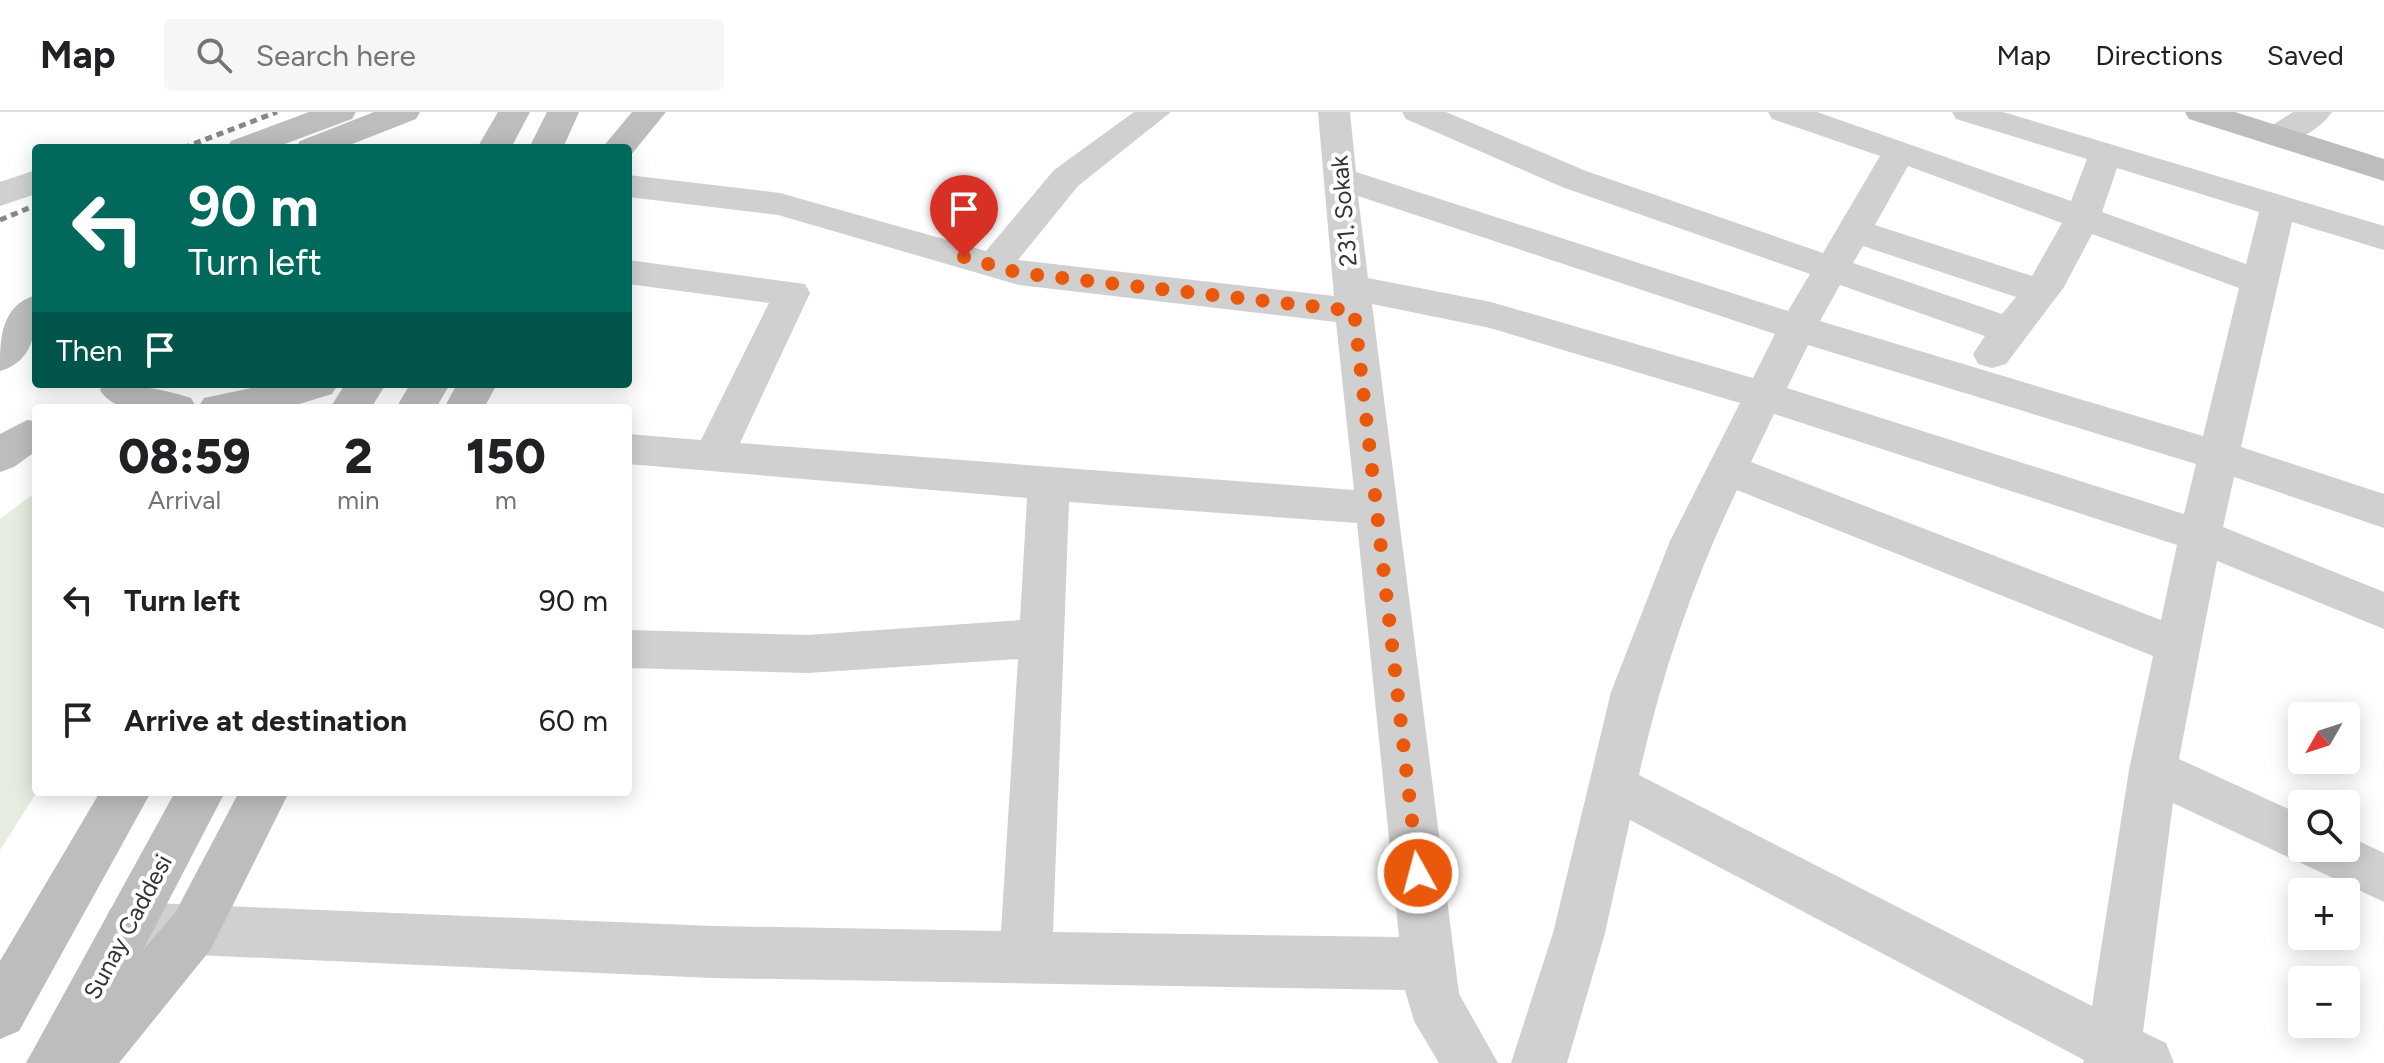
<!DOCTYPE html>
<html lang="en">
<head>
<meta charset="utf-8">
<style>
	:root { --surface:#fff; --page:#f6f6f6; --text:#202124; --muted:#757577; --line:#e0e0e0 }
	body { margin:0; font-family:Figtree,sans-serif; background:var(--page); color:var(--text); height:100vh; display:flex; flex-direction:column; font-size:30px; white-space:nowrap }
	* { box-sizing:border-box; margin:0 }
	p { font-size:26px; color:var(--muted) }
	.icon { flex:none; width:44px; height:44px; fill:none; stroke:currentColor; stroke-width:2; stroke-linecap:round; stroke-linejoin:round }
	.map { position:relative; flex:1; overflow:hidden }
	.sheet { position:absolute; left:32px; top:292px; width:600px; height:392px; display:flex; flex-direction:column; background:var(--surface); border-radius:8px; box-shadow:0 4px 20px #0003 }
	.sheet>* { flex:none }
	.banner { position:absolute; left:32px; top:32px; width:600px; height:244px; border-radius:8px; box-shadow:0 4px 20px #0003; background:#00695c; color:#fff; overflow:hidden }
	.needle { width:52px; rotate:231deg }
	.controls { position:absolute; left:2288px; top:590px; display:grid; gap:16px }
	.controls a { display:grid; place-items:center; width:72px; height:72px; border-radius:8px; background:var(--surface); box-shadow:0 4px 20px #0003; font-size:40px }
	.pin { position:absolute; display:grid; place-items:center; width:68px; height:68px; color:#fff; margin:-82px -34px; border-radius:50% 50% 50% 0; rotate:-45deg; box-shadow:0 0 8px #0007 }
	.pin .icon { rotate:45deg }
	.me { position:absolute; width:88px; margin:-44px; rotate:353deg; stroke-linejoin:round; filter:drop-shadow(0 0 6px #0008) }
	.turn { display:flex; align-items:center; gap:28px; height:168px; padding:0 24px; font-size:36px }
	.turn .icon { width:104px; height:104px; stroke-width:2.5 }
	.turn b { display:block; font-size:56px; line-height:68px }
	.then { display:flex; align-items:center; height:76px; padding:0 24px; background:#0003; gap:16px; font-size:30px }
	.eta { display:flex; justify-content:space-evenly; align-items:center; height:136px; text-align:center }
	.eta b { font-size:48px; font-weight:800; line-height:56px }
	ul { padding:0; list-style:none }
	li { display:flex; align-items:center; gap:24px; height:120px; padding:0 24px }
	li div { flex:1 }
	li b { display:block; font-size:30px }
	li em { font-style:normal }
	header { display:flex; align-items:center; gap:48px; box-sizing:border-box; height:112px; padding:0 40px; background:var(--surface); border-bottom:2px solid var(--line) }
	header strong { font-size:38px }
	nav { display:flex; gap:44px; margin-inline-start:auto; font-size:28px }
	.search { width:560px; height:72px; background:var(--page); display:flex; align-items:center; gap:20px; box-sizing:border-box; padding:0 28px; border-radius:8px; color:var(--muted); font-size:30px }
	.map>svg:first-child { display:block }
	.green { fill:#e6ecdf }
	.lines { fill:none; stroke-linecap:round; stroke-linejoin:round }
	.street { fill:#d0d0d0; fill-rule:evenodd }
	.secondary { fill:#bdbdbd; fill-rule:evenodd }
	.rail { stroke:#888; stroke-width:5; stroke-dasharray:7 5; stroke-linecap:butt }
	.route { stroke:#ea580c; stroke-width:14; stroke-dasharray:0 25.2 }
	.labels { text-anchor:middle; stroke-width:8; stroke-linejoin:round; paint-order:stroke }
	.street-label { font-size:24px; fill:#333; stroke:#fff }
</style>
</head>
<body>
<header>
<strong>Map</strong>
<div class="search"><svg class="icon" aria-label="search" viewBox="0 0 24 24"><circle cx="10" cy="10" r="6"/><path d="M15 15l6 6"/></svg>Search here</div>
<nav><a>Map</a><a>Directions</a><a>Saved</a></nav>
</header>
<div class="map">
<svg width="2384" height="951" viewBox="0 0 2384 951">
	<rect width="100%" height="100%" fill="#fff"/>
	<path class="green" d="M 36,380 L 37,680 L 0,738 L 0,407 Z"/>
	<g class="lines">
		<path class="street" d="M 1134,0 L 1171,0 L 1078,74 L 1018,148 L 1334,184 L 1318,0 L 1350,0 L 1356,60 L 1788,199 L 1810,162 L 1562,75 L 1406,7 L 1402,0 L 1446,0 L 1586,59 L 1823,141 L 1880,44 L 1772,7 L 1768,0 L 1817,0 L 2071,89 L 2087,47 L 1956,7 L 1952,0 L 2003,0 L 2384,114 L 2384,138 L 2292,110 L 2241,335 L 2384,382 L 2384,416 L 2234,365 L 2223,415 L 2384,480 L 2384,517 L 2217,449 L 2179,647 L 2302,703 L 2302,736 L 2346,736 L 2346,723 L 2384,741 L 2384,790 L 2173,691 L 2143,920 L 2166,931 L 2174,951 L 2083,951 L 2084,948 L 1630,708 L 1605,821 L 1567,951 L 1511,951 L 1553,821 L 1611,580 L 1670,429 L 1740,291 L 1490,216 L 1372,192 L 1459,882 L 1498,951 L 1439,951 L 1414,909 L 1405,878 L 713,866 L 128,840 L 110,833 L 102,815 L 110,797 L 128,790 L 713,814 L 1001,819 L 1018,547 L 808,561 L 628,556 L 628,518 L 808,523 L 1020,508 L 1027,386 L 628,352 L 628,322 L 701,328 L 769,191 L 628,172 L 628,148 L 805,172 L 810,181 L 740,331 L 1354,378 L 1336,210 L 1019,173 L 778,103 L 628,85 L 628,63 L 780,81 L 986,139 L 1054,58 ZM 1908,54 L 2062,111 L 2032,164 L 1875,113 ZM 2117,56 L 2259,100 L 2246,152 L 2102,100 ZM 1358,84 L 1775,222 L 1753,266 L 1491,190 L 1368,166 ZM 2092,122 L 2239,176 L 2203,324 L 1820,209 L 1840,173 L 1985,224 L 1973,242 L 1978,252 L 1992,256 L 2006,252 L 2064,175 ZM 1863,134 L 2016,185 L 2002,202 L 1853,151 ZM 1808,233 L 2196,352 L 2184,402 L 1787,276 ZM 1774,302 L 2177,433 L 2161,508 L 1751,350 ZM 1737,378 L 2153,544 L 2129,658 L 2092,894 L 1639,663 C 1661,564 1693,469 1737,378 ZM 1069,390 L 1357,411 L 1399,825 L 1053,820 Z
			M 2293,0 L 2332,0 C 2320,18 2288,37 2266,31 L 2261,24 L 2266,17 Z
			M 36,58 L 36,82 L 0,94 L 0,70 Z"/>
		<path class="secondary" d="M 309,0 L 356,0 L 352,7 L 274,36 L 226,36 L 231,29 Z
			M 374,0 L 420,0 L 416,7 L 342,36 L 295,36 L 300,29 Z
			M 498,0 L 530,0 L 511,36 L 477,36 Z
			M 547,0 L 579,0 L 563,36 L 529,36 Z
			M 632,0 L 666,0 L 631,43 L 628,44 L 628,36 L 602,36 Z
			M 2185,0 L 2235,0 L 2384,47 L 2384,69 L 2189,7 Z
			M 36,183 C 36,215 37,248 0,259 C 0,227 0,194 36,183 Z
			M 104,272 C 134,272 162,277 191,286 L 197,296 C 168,296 117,307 100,278 Z
			M 270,272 L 338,272 L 332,282 L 286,296 L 198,296 L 204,286 Z
			M 345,272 L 386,272 L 371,296 L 330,296 Z
			M 410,272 L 450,272 L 436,296 L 396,296 Z
			M 457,272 L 497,272 L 484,296 L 444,296 Z
			M 27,308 L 36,309 L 36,339 L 14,355 L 0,360 L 0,322 Z
			M 100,680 L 151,680 L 19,919 L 0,927 L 0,849 Z
			M 175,680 L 225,680 L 143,838 L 175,801 L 239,680 L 289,680 L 211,837 L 119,951 L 26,951 Z"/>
		<path class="rail" d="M 183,36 L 277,0
			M 0,108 L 36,93"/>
	</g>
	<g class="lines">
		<path class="route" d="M 964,145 L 1019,161 L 1354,199 L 1418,761"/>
	</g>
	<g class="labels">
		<g class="street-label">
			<text transform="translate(1344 99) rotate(-95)" y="8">231. Sokak</text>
			<text transform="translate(128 815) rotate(-62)" y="8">Sunay Caddesi</text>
		</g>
	</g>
</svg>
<div class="controls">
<a><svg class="needle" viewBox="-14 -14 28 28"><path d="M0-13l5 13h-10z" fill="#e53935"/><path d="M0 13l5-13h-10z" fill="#757577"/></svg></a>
<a><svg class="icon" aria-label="search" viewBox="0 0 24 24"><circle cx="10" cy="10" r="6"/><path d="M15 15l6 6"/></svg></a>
<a>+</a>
<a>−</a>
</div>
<div class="pin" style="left:964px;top:145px;background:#d93025"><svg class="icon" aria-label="arrive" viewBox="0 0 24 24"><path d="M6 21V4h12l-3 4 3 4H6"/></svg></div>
<svg class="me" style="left:1418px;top:761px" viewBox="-20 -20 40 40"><circle r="17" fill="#ea580c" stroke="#fff" stroke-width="3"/><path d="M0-11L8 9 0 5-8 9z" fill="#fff"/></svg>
<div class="banner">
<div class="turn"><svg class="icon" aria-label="left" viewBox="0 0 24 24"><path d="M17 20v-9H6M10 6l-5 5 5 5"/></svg><div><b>90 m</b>Turn left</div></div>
<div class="then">Then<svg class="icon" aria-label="arrive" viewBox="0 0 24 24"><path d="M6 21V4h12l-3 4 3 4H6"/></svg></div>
</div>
<section class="sheet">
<div class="eta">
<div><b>08:59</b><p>Arrival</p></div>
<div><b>2</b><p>min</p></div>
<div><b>150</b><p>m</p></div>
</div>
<ul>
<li><svg class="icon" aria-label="left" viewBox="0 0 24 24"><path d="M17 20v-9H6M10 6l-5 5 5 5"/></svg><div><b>Turn left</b></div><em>90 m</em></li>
<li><svg class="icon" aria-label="arrive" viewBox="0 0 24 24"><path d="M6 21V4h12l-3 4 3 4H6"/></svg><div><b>Arrive at destination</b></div><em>60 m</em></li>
</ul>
</section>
</div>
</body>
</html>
